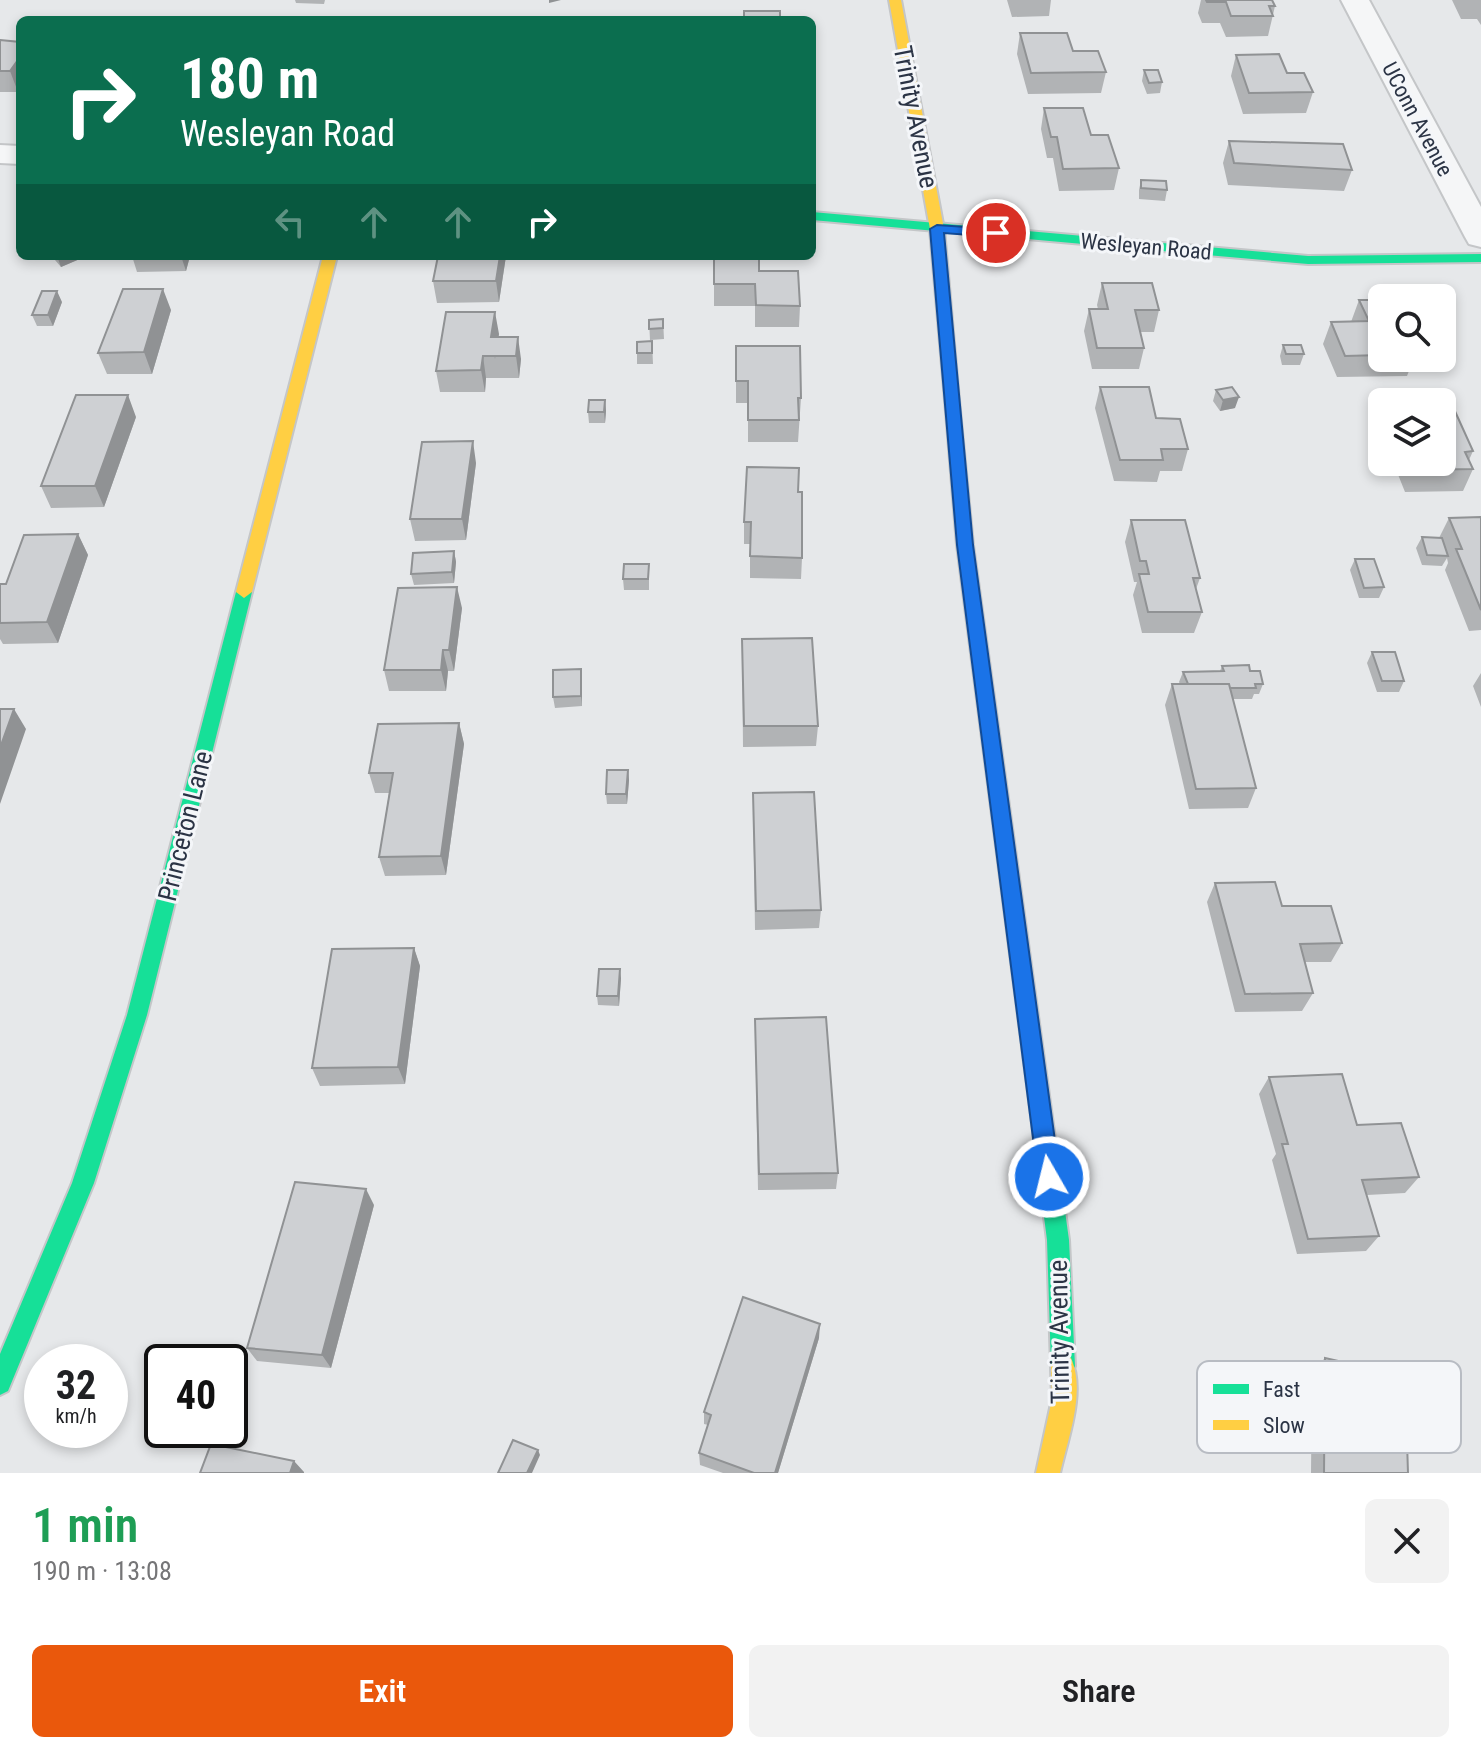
<!DOCTYPE html>
<html lang="en">
<head>
<meta charset="utf-8">
<style>
	:root { --surface:#fff; --page:#f2f2f2; --text:#202124; --muted:#757577; --accent:#ea580c }
	body { margin:0; font-family:"Roboto Condensed",sans-serif; background:var(--page); color:var(--text); height:100vh; display:flex; flex-direction:column; font-size:30px; white-space:nowrap }
	* { box-sizing:border-box; margin:0 }
	p { font-size:26px; color:var(--muted) }
	.icon { flex:none; width:44px; height:44px; fill:none; stroke:currentColor; stroke-width:2; stroke-linecap:round; stroke-linejoin:round }
	.map { position:relative; height:1473px; overflow:hidden }
	.sheet { display:flex; flex-direction:column; background:var(--surface); flex:1 }
	.sheet>* { flex:none }
	.hud { position:absolute; left:16px; top:16px; width:800px; height:244px; border-radius:12px; box-shadow:0 4px 12px #0003; background:#0b6e4f; color:#fff; overflow:hidden }
	.fabs { position:absolute; left:1368px; top:284px; display:grid; gap:16px }
	.fabs a { display:grid; place-items:center; width:88px; height:88px; border-radius:12px; background:var(--surface); box-shadow:0 4px 12px #0003; font-size:40px }
	.speed { position:absolute; left:24px; top:1344px; display:flex; gap:16px; font-size:40px; font-weight:700; text-align:center }
	.speed>* { display:grid; place-content:center; width:104px; height:104px; border-radius:50%; background:var(--surface); box-shadow:0 4px 12px #0003; line-height:1 }
	.speed small { font-size:20px; font-weight:400 }
	.speed .limit { border:4px solid #111; border-radius:12px; background:#fff; color:#111 }
	.pin { position:absolute; display:grid; place-items:center; width:68px; height:68px; color:#fff; margin:-34px; border:4px solid #fff; border-radius:50%; box-shadow:0 2px 8px #0007 }
	.me { position:absolute; width:88px; margin:-44px; rotate:352deg; stroke-linejoin:round; filter:drop-shadow(0 0 6px #0008) }
	.turn { display:flex; align-items:center; gap:28px; height:168px; padding:0 32px; font-size:36px }
	.turn .icon { width:104px; height:104px; stroke-width:2.5 }
	.turn b { display:block; font-size:56px; line-height:68px }
	.lanes { display:flex; align-items:center; height:76px; padding:0 32px; background:#0003; justify-content:center; gap:40px; direction:ltr }
	.lanes .off { opacity:.35 }
	.round { display:grid; place-items:center; flex:none; width:84px; height:84px; border-radius:12px; background:var(--page) }
	.summary { display:flex; align-items:center; justify-content:space-between; height:136px; padding:0 32px }
	h1 { font-size:48px; font-weight:600; line-height:60px; color:#1e9e55 }
	.action { display:flex; gap:16px; margin-top:auto; padding:16px 32px }
	.action a { flex:1; height:92px; border-radius:12px; background:var(--accent); color:#fff; font-size:32px; font-weight:600; line-height:92px; text-align:center }
	.action a+a { background:var(--page); color:var(--text) }
	.map>svg:first-child { display:block }
	.lines { fill:none; stroke-linecap:round; stroke-linejoin:round }
	.street-casing { stroke:#c4c6c8; stroke-width:4 }
	.fast-casing { stroke:#c4c6c8; stroke-width:4 }
	.slow-casing { stroke:#c4c6c8; stroke-width:4 }
	.street { fill:#f5f6f7; fill-rule:evenodd }
	.fast { fill:#16e098; fill-rule:evenodd }
	.slow { fill:#ffcf43; fill-rule:evenodd }
	.wall { fill:#b1b3b5 }
	.shaded-wall { fill:#909294 }
	.building { fill:#ced0d3; stroke:#909294; stroke-width:2 }
	.route { fill:#1a73e8; stroke:#114b97; stroke-width:2 }
	.labels { text-anchor:middle; stroke-width:6; stroke-linejoin:round; paint-order:stroke }
	.far-street-label { font-size:22px; fill:#2b3445; stroke:#f4f6f9 }
	.street-label { font-size:26px; fill:#2b3445; stroke:#f4f6f9 }
	.key { fill:#f4f6f9; stroke:#b8bcc3; stroke-width:2 }
	.key-label { font-size:22px; fill:#2b3445 }
</style>
</head>
<body>
<div class="map">
<svg width="1481" height="1473" viewBox="0 0 1481 1473">
	<rect width="100%" height="100%" fill="#e6e8ea"/>
	<g class="lines">
		<defs>
			<path id="street" d="M 1341,0 L 1369,0 L 1481,207 L 1481,247 L 1469,244 L 1465,237 Z
				M 0,145 L 20,146 L 20,164 L 0,163 Z"/>
			<path id="fast" d="M 812,212 L 1308,256 L 1481,254 L 1481,262 L 1308,264 L 812,220 Z
				M 952,395 L 959,400 L 973,545 L 1069,1240 L 1075,1366 L 1071,1374 L 1063,1378 L 1055,1374 L 1051,1366 L 1047,1240 L 957,545 L 945,400 Z
				M 244,586 L 252,592 L 147,1015 L 94,1183 L 8,1391 L 0,1395 L 0,1354 L 72,1183 L 127,1015 L 236,592 Z"/>
			<path id="slow" d="M 889,0 L 901,0 L 944,229 L 959,400 L 952,405 L 945,400 L 930,229 Z
				M 323,256 L 337,256 L 252,592 L 244,598 L 236,592 Z
				M 1063,1354 L 1071,1358 C 1086,1392 1068,1438 1060,1473 L 1036,1473 L 1052,1399 L 1051,1366 L 1055,1358 Z"/>
		</defs>
		<use href="#street" class="street-casing"/>
		<use href="#fast" class="fast-casing"/>
		<use href="#slow" class="slow-casing"/>
		<use href="#street" class="street"/>
		<use href="#fast" class="fast"/>
		<use href="#slow" class="slow"/>
	</g>
	<path class="wall" d="M 295,0 L 325,0 L 324,4 L 296,3 Z
		M 1007,0 L 1051,0 L 1049,16 L 1012,17 Z
		M 1201,0 L 1272,0 L 1275,6 L 1268,36 L 1226,37 L 1220,23 L 1202,23 L 1198,13 Z
		M 1452,0 L 1481,0 L 1481,25 L 1477,19 L 1461,19 Z
		M 1020,33 L 1073,51 L 1106,72 L 1101,93 L 1028,94 L 1017,54 Z
		M 0,40 L 20,42 L 20,90 L 18,92 L 0,92 Z
		M 1236,55 L 1287,73 L 1313,92 L 1306,113 L 1243,114 L 1231,76 Z
		M 1144,70 L 1162,82 L 1160,93 L 1147,94 L 1142,81 Z
		M 1044,108 L 1091,135 L 1119,168 L 1114,190 L 1059,191 L 1053,158 L 1047,158 L 1041,129 Z
		M 1229,141 L 1352,170 L 1344,191 L 1228,185 L 1223,163 Z
		M 1141,180 L 1167,190 L 1165,201 L 1139,199 L 1139,190 Z
		M 53,256 L 82,256 L 82,258 L 61,267 L 55,260 Z
		M 132,256 L 190,256 L 186,271 L 137,272 Z
		M 438,256 L 506,256 L 499,302 L 437,303 L 433,281 Z
		M 759,271 L 800,306 L 799,327 L 755,327 L 755,306 L 714,306 L 714,284 Z
		M 1102,283 L 1159,310 L 1154,332 L 1140,332 L 1144,348 L 1139,369 L 1092,369 L 1084,331 L 1089,309 L 1098,309 L 1097,305 Z
		M 1359,300 L 1382,300 L 1382,358 L 1414,358 L 1407,376 L 1337,377 L 1323,344 L 1331,322 L 1351,322 Z
		M 62,302 L 53,326 L 37,326 L 32,315 Z
		M 171,310 L 152,374 L 107,374 L 98,353 Z
		M 663,319 L 664,339 L 650,340 L 649,320 Z
		M 499,334 L 498,337 L 521,359 L 519,378 L 486,378 L 485,392 L 440,392 L 436,371 Z
		M 652,341 L 653,364 L 637,364 L 637,342 Z
		M 1283,345 L 1304,354 L 1300,365 L 1282,365 L 1280,356 Z
		M 736,346 L 801,398 L 798,442 L 748,442 L 748,403 L 736,403 Z
		M 1100,387 L 1156,418 L 1188,449 L 1182,471 L 1160,471 L 1157,482 L 1114,481 L 1095,408 Z
		M 1216,390 L 1235,408 L 1220,411 L 1213,401 Z
		M 1379,399 L 1473,451 L 1469,460 L 1473,469 L 1463,491 L 1405,492 L 1393,462 L 1442,462 L 1382,402 L 1382,447 L 1381,447 L 1370,421 Z
		M 605,400 L 606,411 L 605,423 L 589,423 L 588,412 Z
		M 136,417 L 104,507 L 51,508 L 41,486 Z
		M 476,463 L 466,540 L 415,541 L 410,519 Z
		M 798,492 L 802,558 L 801,579 L 750,578 L 750,544 L 744,544 L 744,522 Z
		M 1481,517 L 1481,630 L 1469,631 L 1445,570 L 1448,563 L 1447,558 L 1442,566 L 1422,565 L 1416,548 L 1422,537 L 1439,538 L 1449,518 Z
		M 1131,520 L 1200,578 L 1196,589 L 1202,612 L 1194,633 L 1142,633 L 1133,595 L 1137,582 L 1134,582 L 1125,542 Z
		M 78,534 L 88,555 L 58,643 L 3,644 L 0,639 L 0,584 L 6,584 Z
		M 454,551 L 456,562 L 454,583 L 414,585 L 411,574 Z
		M 1355,559 L 1384,587 L 1379,598 L 1359,598 L 1350,570 Z
		M 649,564 L 649,590 L 624,590 L 623,579 Z
		M 462,608 L 454,671 L 448,671 L 446,691 L 389,691 L 384,670 Z
		M 742,639 L 818,726 L 816,746 L 743,747 Z
		M 1372,652 L 1404,681 L 1399,692 L 1377,692 L 1367,663 Z
		M 1222,666 L 1250,671 L 1263,684 L 1259,694 L 1254,694 L 1252,699 L 1233,699 L 1256,788 L 1248,808 L 1189,809 L 1165,705 L 1172,684 L 1180,684 L 1179,682 L 1183,672 L 1220,671 Z
		M 581,669 L 582,706 L 555,708 L 553,697 Z
		M 1481,673 L 1481,707 L 1473,686 Z
		M 459,723 L 464,744 L 446,875 L 385,876 L 379,857 L 389,793 L 375,793 L 369,773 Z
		M 628,770 L 629,780 L 627,804 L 607,804 L 606,794 Z
		M 753,793 L 821,910 L 819,928 L 755,930 Z
		M 1215,883 L 1282,906 L 1342,943 L 1331,962 L 1304,962 L 1313,993 L 1302,1011 L 1235,1012 L 1207,902 Z
		M 414,948 L 420,966 L 405,1084 L 320,1086 L 312,1068 Z
		M 621,978 L 619,1006 L 598,1005 L 597,996 Z
		M 755,1019 L 838,1173 L 836,1189 L 758,1190 Z
		M 1269,1077 L 1357,1125 L 1419,1177 L 1405,1193 L 1367,1195 L 1379,1236 L 1366,1251 L 1297,1254 L 1272,1160 L 1276,1154 L 1259,1094 Z
		M 374,1205 L 331,1368 L 257,1361 L 247,1348 Z
		M 819,1338 L 778,1473 L 723,1473 L 700,1465 L 699,1453 L 708,1425 L 704,1424 L 704,1412 Z
		M 1325,1358 L 1408,1473 L 1311,1473 L 1312,1371 Z"/>
	<path class="shaded-wall" d="M 549,0 L 561,0 L 549,3 Z
		M 20,57 L 20,90 L 18,92 L 10,71 Z
		M 57,256 L 82,256 L 82,258 L 61,267 Z
		M 181,256 L 190,256 L 186,271 Z
		M 500,256 L 506,256 L 499,302 L 496,281 Z
		M 163,289 L 171,310 L 152,374 L 144,352 Z
		M 57,291 L 62,302 L 53,326 L 48,315 Z
		M 495,312 L 499,334 L 495,359 L 491,337 Z
		M 518,337 L 521,359 L 519,378 L 516,356 Z
		M 483,356 L 486,378 L 485,392 L 481,370 Z
		M 128,395 L 136,417 L 104,507 L 95,486 Z
		M 1239,397 L 1235,408 L 1220,411 L 1223,400 Z
		M 605,400 L 606,411 L 605,423 L 604,412 Z
		M 473,441 L 476,463 L 466,540 L 462,519 Z
		M 78,534 L 88,555 L 58,643 L 47,622 Z
		M 454,551 L 456,562 L 454,583 L 452,572 Z
		M 457,587 L 462,608 L 454,671 L 449,650 Z
		M 443,650 L 448,671 L 446,691 L 441,670 Z
		M 581,669 L 582,679 L 582,706 L 581,696 Z
		M 14,709 L 26,729 L 0,804 L 0,748 Z
		M 459,723 L 464,744 L 446,875 L 441,856 Z
		M 628,770 L 629,780 L 627,804 L 626,794 Z
		M 414,948 L 420,966 L 405,1084 L 398,1067 Z
		M 620,969 L 621,978 L 619,1006 L 618,996 Z
		M 366,1189 L 374,1205 L 331,1368 L 322,1355 Z
		M 820,1324 L 819,1338 L 778,1473 L 775,1473 Z
		M 538,1450 L 540,1455 L 532,1473 L 527,1473 Z
		M 294,1461 L 304,1472 L 304,1473 L 290,1473 Z"/>
	<path class="building" d="M 1206,0 L 1272,0 L 1275,6 L 1269,6 L 1273,16 L 1231,16 L 1226,2 L 1207,2 Z
		M 744,11 L 780,11 L 780,20 L 744,20 Z
		M 308,17 L 325,17 L 324,20 L 307,20 Z
		M 1020,33 L 1067,33 L 1073,51 L 1098,51 L 1106,72 L 1031,73 Z
		M 0,40 L 20,42 L 20,57 L 10,71 L 0,71 Z
		M 1279,54 L 1287,73 L 1304,73 L 1313,92 L 1249,93 L 1236,55 Z
		M 1144,70 L 1158,70 L 1162,82 L 1149,83 Z
		M 1044,108 L 1083,108 L 1091,135 L 1108,135 L 1119,168 L 1063,169 L 1057,137 L 1051,137 Z
		M 1229,141 L 1343,144 L 1352,170 L 1234,163 Z
		M 1141,180 L 1166,181 L 1167,190 L 1141,188 Z
		M 438,256 L 500,256 L 496,281 L 433,281 Z
		M 714,259 L 759,259 L 759,271 L 798,271 L 800,306 L 756,305 L 755,284 L 714,284 Z
		M 1102,283 L 1152,283 L 1159,310 L 1135,310 L 1144,348 L 1097,348 L 1089,309 L 1108,309 Z
		M 123,289 L 163,289 L 144,352 L 98,353 Z
		M 42,291 L 57,291 L 48,315 L 32,315 Z
		M 1359,300 L 1382,300 L 1382,355 L 1345,356 L 1331,322 L 1369,321 Z
		M 446,312 L 495,312 L 491,337 L 518,337 L 516,356 L 483,356 L 481,370 L 436,371 Z
		M 663,319 L 663,328 L 649,329 L 649,320 Z
		M 652,341 L 652,353 L 637,353 L 637,342 Z
		M 1283,345 L 1301,345 L 1304,354 L 1286,354 Z
		M 736,346 L 800,346 L 801,398 L 798,398 L 799,420 L 748,420 L 748,381 L 736,381 Z
		M 1100,387 L 1149,387 L 1156,418 L 1180,419 L 1188,449 L 1161,449 L 1163,460 L 1120,460 Z
		M 1232,387 L 1239,397 L 1223,400 L 1216,390 Z
		M 76,395 L 128,395 L 95,486 L 41,486 Z
		M 1449,398 L 1473,451 L 1465,452 L 1473,469 L 1415,470 L 1411,462 L 1442,462 L 1442,402 L 1382,402 L 1382,407 L 1379,399 Z
		M 589,400 L 605,400 L 604,412 L 588,412 Z
		M 473,441 L 462,519 L 410,519 L 422,442 Z
		M 747,467 L 799,468 L 798,492 L 802,492 L 802,558 L 750,556 L 751,522 L 744,522 Z
		M 1481,517 L 1481,610 L 1456,549 L 1462,549 L 1449,518 Z
		M 1131,520 L 1185,520 L 1200,578 L 1193,578 L 1202,612 L 1148,612 L 1139,574 L 1149,574 L 1146,561 L 1140,561 Z
		M 78,534 L 47,622 L 0,623 L 0,584 L 6,584 L 24,535 Z
		M 1422,537 L 1442,538 L 1448,556 L 1427,555 Z
		M 454,551 L 452,572 L 411,574 L 413,553 Z
		M 1355,559 L 1374,559 L 1384,587 L 1364,588 Z
		M 624,564 L 649,564 L 648,579 L 623,579 Z
		M 457,587 L 449,650 L 443,650 L 441,670 L 384,670 L 398,588 Z
		M 812,638 L 818,726 L 744,726 L 742,639 Z
		M 1372,652 L 1395,652 L 1404,681 L 1382,681 Z
		M 1249,665 L 1250,671 L 1260,671 L 1263,684 L 1255,684 L 1256,688 L 1230,688 L 1229,684 L 1188,684 L 1183,672 L 1224,671 L 1222,666 Z
		M 581,669 L 581,696 L 553,697 L 553,670 Z
		M 1172,684 L 1229,684 L 1256,788 L 1196,789 Z
		M 0,709 L 14,709 L 0,748 Z
		M 459,723 L 441,856 L 379,857 L 393,773 L 369,773 L 378,724 Z
		M 607,770 L 628,770 L 626,794 L 606,794 Z
		M 814,792 L 821,910 L 756,911 L 753,793 Z
		M 1275,882 L 1282,906 L 1331,906 L 1342,943 L 1300,944 L 1313,993 L 1245,994 L 1215,883 Z
		M 414,948 L 398,1067 L 312,1068 L 332,949 Z
		M 599,969 L 620,969 L 618,996 L 597,996 Z
		M 826,1017 L 838,1173 L 759,1174 L 755,1019 Z
		M 1342,1074 L 1357,1125 L 1401,1123 L 1419,1177 L 1362,1180 L 1379,1236 L 1308,1239 L 1282,1144 L 1288,1144 L 1269,1077 Z
		M 295,1182 L 366,1189 L 322,1355 L 247,1348 Z
		M 743,1297 L 820,1324 L 775,1473 L 754,1473 L 699,1453 L 711,1415 L 704,1412 Z
		M 1325,1358 L 1405,1376 L 1408,1473 L 1324,1473 Z
		M 513,1440 L 538,1450 L 527,1473 L 498,1473 Z
		M 211,1444 L 294,1461 L 290,1473 L 200,1473 Z"/>
	<path class="route" d="M 937,225 L 996,229 L 1002,233 L 996,237 L 944,233 L 973,545 L 1060,1177 L 1057,1184 L 1049,1187 L 1041,1184 L 1038,1177 L 957,545 L 930,229 Z"/>
	<g class="labels">
		<g class="far-street-label">
			<text transform="translate(1418 119) rotate(62)" y="8">UConn Avenue</text>
			<text transform="translate(1146 246) rotate(5)" y="8">Wesleyan Road</text>
		</g>
		<g class="street-label">
			<text transform="translate(916 117) rotate(79)" y="9">Trinity Avenue</text>
			<text transform="translate(185 826) rotate(-76)" y="9">Princeton Lane</text>
			<text transform="translate(1059 1332) rotate(-91)" y="9">Trinity Avenue</text>
		</g>
	</g>
	<rect x="1197" y="1361" width="264" height="92" rx="12" class="key"/>
	<rect x="1213" y="1384" width="36" height="10" fill="#16e098"/>
	<rect x="1213" y="1420" width="36" height="10" fill="#ffcf43"/>
	<g class="key-label">
		<text x="1263" y="1397">Fast</text>
		<text x="1263" y="1433">Slow</text>
	</g>
</svg>
<div class="fabs">
<a><svg class="icon" aria-label="search" viewBox="0 0 24 24"><circle cx="10" cy="10" r="6"/><path d="M15 15l6 6"/></svg></a>
<a><svg class="icon" aria-label="layers" viewBox="0 0 24 24"><path d="M12 4l9 5-9 5-9-5zM3 14l9 5 9-5"/></svg></a>
</div>
<div class="speed"><div>32<small>km/h</small></div><div class="limit">40</div></div>
<div class="pin" style="left:996px;top:233px;background:#d93025"><svg class="icon" aria-label="arrive" viewBox="0 0 24 24"><path d="M6 21V4h12l-3 4 3 4H6"/></svg></div>
<svg class="me" style="left:1049px;top:1177px" viewBox="-20 -20 40 40"><circle r="17" fill="#1a73e8" stroke="#fff" stroke-width="3"/><path d="M0-11L8 9 0 5-8 9z" fill="#fff"/></svg>
<div class="hud">
<div class="turn"><svg class="icon" aria-label="right" viewBox="0 0 24 24"><path d="M7 20v-9h11M14 6l5 5-5 5"/></svg><div><b>180 m</b>Wesleyan Road</div></div>
<div class="lanes"><svg class="icon off" aria-label="left" viewBox="0 0 24 24"><path d="M17 20v-9H6M10 6l-5 5 5 5"/></svg><svg class="icon off" aria-label="ahead" viewBox="0 0 24 24"><path d="M12 20V5M6 11l6-6 6 6"/></svg><svg class="icon off" aria-label="ahead" viewBox="0 0 24 24"><path d="M12 20V5M6 11l6-6 6 6"/></svg><svg class="icon" aria-label="right" viewBox="0 0 24 24"><path d="M7 20v-9h11M14 6l5 5-5 5"/></svg></div>
</div>
</div>
<section class="sheet">
<div class="summary"><div><h1>1 min</h1><p>190 m · 13:08</p></div><a class="round"><svg class="icon" aria-label="close" viewBox="0 0 24 24"><path d="M6 6l12 12M18 6L6 18"/></svg></a></div>
<div class="action"><a>Exit</a><a>Share</a></div>
</section>
</body>
</html>
